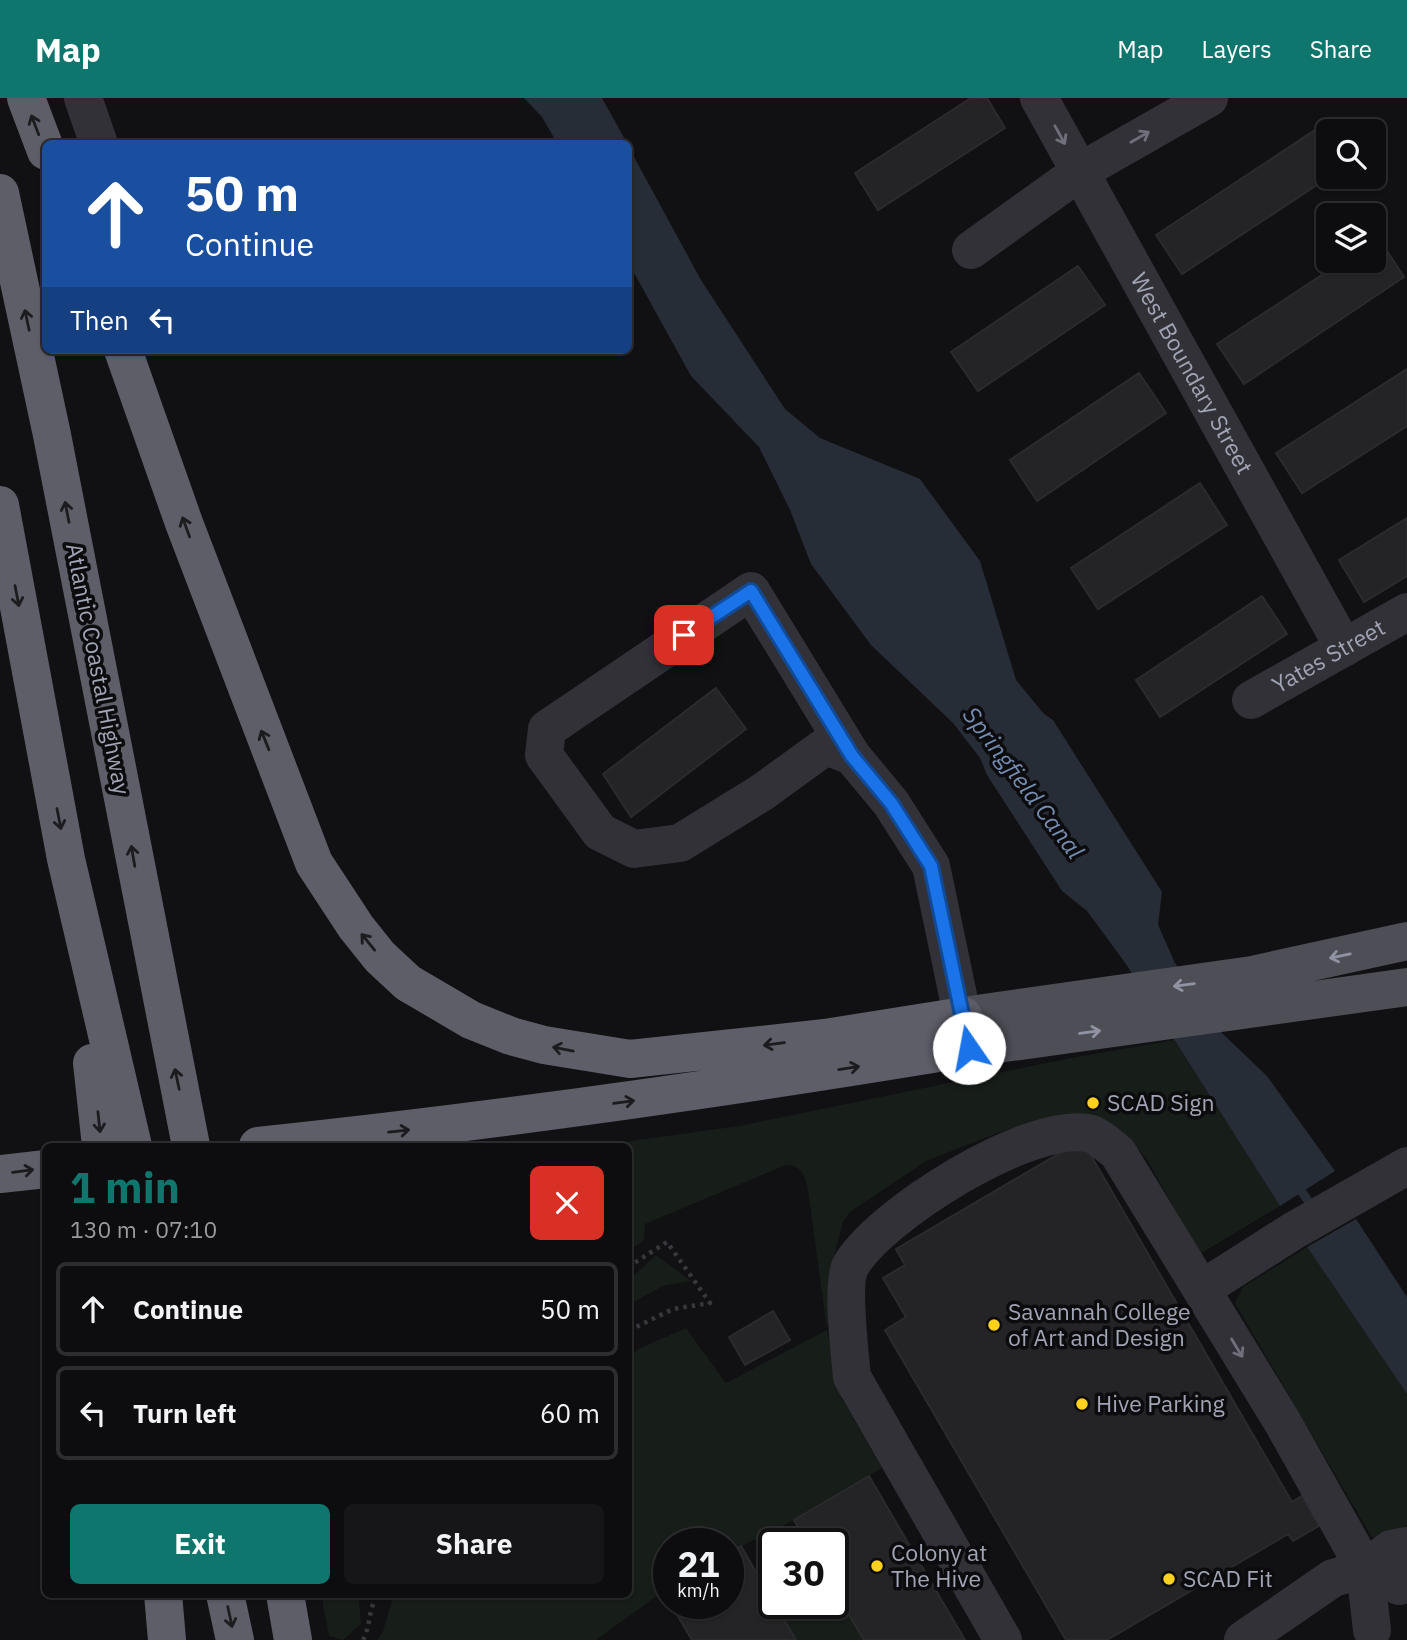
<!DOCTYPE html>
<html lang="en">
<head>
<meta charset="utf-8">
<style>
	:root { --surface:#0d0c0e; --page:#161517; --text:#f1f3f6; --muted:#9a9b9e; --line:#2d2c2e; --accent:#0f766e }
	body { margin:0; font-family:"IBM Plex Sans",sans-serif; background:var(--page); color:var(--text); height:100vh; display:flex; flex-direction:column; font-size:26px; white-space:nowrap }
	* { box-sizing:border-box; margin:0 }
	p { font-size:23px; color:var(--muted) }
	.icon { flex:none; width:38px; height:38px; fill:none; stroke:currentColor; stroke-width:2; stroke-linecap:round; stroke-linejoin:round }
	.map { position:relative; flex:1; overflow:hidden }
	.details { position:absolute; left:42px; top:1045px; width:590px; height:455px; display:flex; flex-direction:column; background:var(--surface); border-radius:10px; box-shadow:0 2px 5px #0004,0 0 0 2px var(--line) }
	.details>* { flex:none }
	.hud { position:absolute; left:42px; top:42px; width:590px; height:214px; border-radius:10px; box-shadow:0 2px 5px #0004,0 0 0 2px var(--line); background:#1a4fa0; color:#fff; overflow:hidden }
	.tools { position:absolute; left:1316px; top:21px; display:grid; gap:14px }
	.tools a { display:grid; place-items:center; width:70px; height:70px; border-radius:10px; background:var(--surface); box-shadow:0 2px 5px #0004,0 0 0 2px var(--line); font-size:35px }
	.speed { position:absolute; left:653px; top:1430px; display:flex; gap:14px; font-size:35px; font-weight:700; text-align:center }
	.speed>* { display:grid; place-content:center; width:91px; height:91px; border-radius:50%; background:var(--surface); box-shadow:0 2px 5px #0004,0 0 0 2px var(--line); line-height:1 }
	.speed small { font-size:18px; font-weight:400 }
	.speed .limit { border:4px solid #111; border-radius:10px; background:#fff; color:#111 }
	.pin { position:absolute; display:grid; place-items:center; width:60px; height:60px; color:#fff; margin:-30px; border-radius:14px; box-shadow:0 4px 10px #0006 }
	.me { position:absolute; width:77px; margin:-38px; rotate:348deg; stroke-linejoin:round; filter:drop-shadow(0 0 5px #0008) }
	.turn { display:flex; align-items:center; gap:24px; height:147px; padding:0 28px; font-size:32px }
	.turn .icon { width:91px; height:91px; stroke-width:2.5 }
	.turn b { display:block; font-size:49px; line-height:60px }
	.then { display:flex; align-items:center; height:66px; padding:0 28px; background:#0003; gap:14px; font-size:26px }
	.round { display:grid; place-items:center; flex:none; width:74px; height:74px; border-radius:10px; background:var(--page) }
	.head { display:flex; align-items:center; justify-content:space-between; height:119px; padding:0 28px }
	h1 { font-size:42px; font-weight:800; line-height:52px; color:var(--accent) }
	.primary-button { display:flex; gap:14px; margin-top:auto; padding:14px 28px }
	.primary-button a { flex:1; height:80px; border-radius:10px; background:var(--accent); color:#fff; font-size:28px; font-weight:800; line-height:80px; text-align:center }
	.primary-button a+a { background:var(--page); color:var(--text) }
	ul { padding:0; list-style:none }
	li { display:flex; align-items:center; gap:21px; height:94px; margin:0 14px 10px; padding:0 14px; border:4px solid var(--line); border-radius:10px }
	li div { flex:1 }
	li b { display:block; font-size:26px }
	li em { font-style:normal }
	header { display:flex; align-items:center; gap:42px; box-sizing:border-box; height:98px; padding:0 35px; background:var(--accent); color:#fff }
	header strong { font-size:33px }
	nav { display:flex; gap:38px; margin-inline-start:auto; font-size:24px }
	.map>svg:first-child { display:block }
	.green { fill:#171d18 }
	.water { fill:#262d36 }
	.lines { fill:none; stroke-linecap:round; stroke-linejoin:round }
	.stream { stroke:#262d36; stroke-width:9 }
	.building { fill:#242326; stroke:#2b2a2e; stroke-width:2 }
	.path { stroke:#37383e; stroke-width:4.5; stroke-dasharray:3.5 5; stroke-linecap:butt }
	.minor { stroke:#313137; stroke-width:38 }
	.major { stroke:#4d4e56; stroke-width:38 }
	.highway { stroke:#5d5e68; stroke-width:38 }
	.oneway { stroke:#1c1c1f }
	.oneway2 { stroke:#6f707c }
	.oneway3 { stroke:#9093a1 }
	.route-casing { stroke:#114b97; stroke-width:18 }
	.route { stroke:#1a73e8; stroke-width:12 }
	.poi-dot { fill:#fdd11e; stroke:#0c0b0d; stroke-width:2.5 }
	.labels { text-anchor:middle; stroke-width:7; stroke-linejoin:round; paint-order:stroke }
	.street-label { font-size:23px; fill:#a1a4b4; stroke:#0c0b0d }
	.poi-label { font-size:23px; fill:#a1a4b4; stroke:#0c0b0d; text-anchor:start }
	.water-label { font-size:24px; font-style:italic; fill:#758db2; stroke:#0c0b0d }
</style>
</head>
<body>
<header>
<strong>Map</strong>
<nav><a>Map</a><a>Layers</a><a>Share</a></nav>
</header>
<div class="map">
<svg width="1407" height="1542" viewBox="0 0 1407 1542">
	<rect width="100%" height="100%" fill="#111012"/>
	<path class="green" d="M 1174,942 L 1280,1108 L 1200,1156 L 1146,1060 L 1131,1043 L 1051,1020 L 1003,1033 L 926,1063 L 850,1114 L 843,1124 L 834,1158 L 827,1232 L 842,1301 L 882,1370 L 794,1422 L 728,1455 L 728,1446 L 668,1446 L 668,1490 L 596,1542 L 377,1542 L 383,1533 L 394,1496 L 628,1496 L 628,1261 L 638,1251 L 686,1230 L 726,1285 L 827,1232 L 808,1092 C 805,1078 802,1067 786,1067 L 645,1126 L 644,1142 L 628,1154 L 628,1048 L 594,1048 L 739,1028 L 1071,960 Z
		M 1307,1149 L 1407,1296 L 1407,1435 L 1376,1442 L 1371,1438 L 1235,1205 L 1243,1189 Z
		M 656,1157 L 691,1183 L 663,1188 L 628,1207 L 628,1183 Z
		M 773,1469 L 773,1504 L 758,1478 Z
		M 833,1490 L 864,1542 L 796,1542 L 774,1505 L 833,1505 Z
		M 321,1496 L 363,1496 L 359,1502 L 361,1526 L 343,1542 L 329,1538 Z"/>
	<path class="water" d="M 524,0 L 602,0 L 627,45 L 557,45 L 542,19 Z
		M 628,48 L 701,182 L 785,311 L 820,340 L 920,381 L 980,463 L 1016,582 L 1044,616 L 1053,622 L 1162,794 L 1158,827 L 1175,865 L 1222,935 L 1267,978 L 1335,1073 L 1280,1108 L 1126,866 L 1087,813 L 1062,793 L 987,677 L 980,660 L 953,625 L 871,547 L 811,466 L 790,412 L 759,349 L 691,278 L 628,164 Z
		M 1356,1121 L 1407,1199 L 1407,1296 L 1307,1149 Z"/>
	<g class="lines">
		<path class="stream" d="M 1295,1084 L 1313,1110"/>
	</g>
	<path class="building" d="M 971,0 L 987,0 L 1005,30 L 878,112 L 855,75 Z
		M 1318,30 L 1328,46 L 1329,79 L 1182,176 L 1156,137 Z
		M 1378,139 L 1404,179 L 1244,286 L 1217,246 L 1343,163 L 1374,163 L 1374,142 Z
		M 1078,168 L 1105,207 L 978,293 L 951,254 Z
		M 1407,271 L 1407,328 L 1302,395 L 1276,355 Z
		M 1139,275 L 1166,315 L 1037,403 L 1010,362 Z
		M 1200,385 L 1227,427 L 1098,511 L 1071,470 Z
		M 1407,420 L 1407,478 L 1364,504 L 1339,462 Z
		M 1262,498 L 1287,536 L 1160,619 L 1136,582 Z
		M 716,590 L 746,631 L 631,719 L 603,676 Z
		M 1082,1042 L 1292,1404 L 1302,1398 L 1319,1428 L 1293,1443 L 1288,1436 L 1107,1542 L 1066,1542 L 885,1232 L 906,1219 L 883,1180 L 905,1167 L 896,1151 Z
		M 773,1213 L 790,1242 L 745,1267 L 729,1239 Z
		M 869,1378 L 907,1443 L 965,1542 L 864,1542 L 833,1490 L 833,1446 L 807,1446 L 794,1422 Z
		M 741,1448 L 774,1505 L 796,1542 L 692,1542 L 670,1505 L 728,1505 L 728,1455 Z"/>
	<g class="lines">
		<path class="path" d="M 628,1169 L 667,1144 L 710,1205 L 673,1211 L 628,1233
			M 363,1542 C 371,1527 368,1511 378,1496"/>
		<g class="minor">
			<path d="M 83,0 L 99,46"/>
			<path id="s1" d="M 1039,0 L 1344,550"/>
			<path d="M 971,152 L 1081,73 L 1209,0"/>
			<path id="s2" d="M 1251,602 L 1407,514"/>
			<path d="M 852,658 L 751,493 L 547,631 L 544,657 L 600,734 L 634,751 L 680,745 L 761,695 L 826,648 L 852,658 L 891,705 L 931,768 L 969,950"/>
			<path d="M 1202,1191 L 1293,1133 L 1407,1068"/>
			<path d="M 1365,1471 L 1399,1488 L 1407,1486"/>
			<path d="M 1003,1542 L 852,1279 C 850,1257 841,1184 851,1167 C 882,1116 1027,1025 1087,1035 C 1097,1036 1110,1049 1118,1055 L 1283,1325 L 1365,1471 L 1372,1532"/>
			<path d="M 1243,1542 L 1333,1480 L 1365,1471 L 1391,1451 L 1407,1448"/>
		</g>
		<path class="major" d="M 963,918 L 1252,877 L 1407,843
			M 969,950 L 1407,889"/>
		<path class="highway" d="M 26,0 L 46,53
			M 0,95 L 52,337 L 191,1048
			M 123,252 L 184,425 L 314,765 L 356,829 L 380,859 L 408,885 L 471,922 L 511,938 L 544,947 L 630,961 L 825,940 L 963,918
			M 0,407 L 66,761 L 133,1048
			M 92,965 L 101,1048
			M 258,1048 C 496,1023 733,989 969,950
			M 0,1076 L 46,1071
			M 163,1496 L 167,1542
			M 225,1496 L 235,1542
			M 285,1496 L 293,1542"/>
	</g>
	<defs><path id="oneway-shaft" d="M-6 0H5M1.5-3L5.5 0L1.5 3" fill="none" stroke-width="1.6" stroke-linecap="round" stroke-linejoin="round" transform="scale(1.75)"/></defs>
	<g class="oneway">
		<use href="#oneway-shaft" transform="translate(35 27) rotate(-111)"/>
		<use href="#oneway-shaft" transform="translate(27 222) rotate(-102)"/>
		<use href="#oneway-shaft" transform="translate(67 414) rotate(-101)"/>
		<use href="#oneway-shaft" transform="translate(186 429) rotate(-110)"/>
		<use href="#oneway-shaft" transform="translate(17 498) rotate(79)"/>
		<use href="#oneway-shaft" transform="translate(265 642) rotate(-112)"/>
		<use href="#oneway-shaft" transform="translate(59 721) rotate(79)"/>
		<use href="#oneway-shaft" transform="translate(133 758) rotate(-100)"/>
		<use href="#oneway-shaft" transform="translate(368 844) rotate(-129)"/>
		<use href="#oneway-shaft" transform="translate(774 946) rotate(173)"/>
		<use href="#oneway-shaft" transform="translate(563 951) rotate(-169)"/>
		<use href="#oneway-shaft" transform="translate(849 970) rotate(-9)"/>
		<use href="#oneway-shaft" transform="translate(177 981) rotate(-102)"/>
		<use href="#oneway-shaft" transform="translate(624 1004) rotate(-8)"/>
		<use href="#oneway-shaft" transform="translate(99 1024) rotate(84)"/>
		<use href="#oneway-shaft" transform="translate(399 1033) rotate(-6)"/>
		<use href="#oneway-shaft" transform="translate(23 1073) rotate(-7)"/>
		<use href="#oneway-shaft" transform="translate(230 1519) rotate(78)"/>
	</g>
	<g class="oneway2">
		<use href="#oneway-shaft" transform="translate(1060 37) rotate(61)"/>
		<use href="#oneway-shaft" transform="translate(1140 39) rotate(-30)"/>
		<use href="#oneway-shaft" transform="translate(1237 1250) rotate(59)"/>
	</g>
	<g class="oneway3">
		<use href="#oneway-shaft" transform="translate(1340 858) rotate(168)"/>
		<use href="#oneway-shaft" transform="translate(1184 887) rotate(172)"/>
		<use href="#oneway-shaft" transform="translate(1090 934) rotate(-8)"/>
	</g>
	<g class="lines">
		<defs>
			<path id="route" d="M 684,537 L 751,493 L 852,658 L 891,705 L 931,768 L 969,950"/>
		</defs>
		<use href="#route" class="route-casing"/>
		<use href="#route" class="route"/>
	</g>
	<g class="poi-dot">
		<circle cx="1093" cy="1005" r="7"/>
		<circle cx="994" cy="1227" r="7"/>
		<circle cx="1082" cy="1306" r="7"/>
		<circle cx="877" cy="1468" r="7"/>
		<circle cx="1169" cy="1481" r="7"/>
	</g>
	<g class="labels">
		<g class="street-label">
			<text dy="8" stroke="none"><textPath href="#s1" startOffset="315">West Boundary Street</textPath></text>
			<text dy="8" stroke="none"><textPath href="#s2" startOffset="89">Yates Street</textPath></text>
			<text transform="translate(98 571) rotate(79)" y="8">Atlantic Coastal Highway</text>
		</g>
		<g class="poi-label">
			<text x="1107" y="1013">SCAD Sign</text>
			<text x="1008" y="1222">Savannah College<tspan x="1008" dy="26">of Art and Design</tspan></text>
			<text x="1096" y="1314">Hive Parking</text>
			<text x="891" y="1463">Colony at<tspan x="891" dy="26">The Hive</tspan></text>
			<text x="1183" y="1489">SCAD Fit</text>
		</g>
		<g class="water-label">
			<text transform="translate(1023 685) rotate(53)" y="8">Springfield Canal</text>
		</g>
	</g>
</svg>
<div class="tools">
<a><svg class="icon" aria-label="search" viewBox="0 0 24 24"><circle cx="10" cy="10" r="6"/><path d="M15 15l6 6"/></svg></a>
<a><svg class="icon" aria-label="layers" viewBox="0 0 24 24"><path d="M12 4l9 5-9 5-9-5zM3 14l9 5 9-5"/></svg></a>
</div>
<div class="speed"><div>21<small>km/h</small></div><div class="limit">30</div></div>
<div class="pin" style="left:684px;top:537px;background:#d93025"><svg class="icon" aria-label="arrive" viewBox="0 0 24 24"><path d="M6 21V4h12l-3 4 3 4H6"/></svg></div>
<svg class="me" style="left:969px;top:950px" viewBox="-20 -20 40 40"><circle r="19" fill="#fff"/><path d="M0-13L10 11 0 6-10 11z" fill="#1a73e8"/></svg>
<div class="hud">
<div class="turn"><svg class="icon" aria-label="ahead" viewBox="0 0 24 24"><path d="M12 20V5M6 11l6-6 6 6"/></svg><div><b>50 m</b>Continue</div></div>
<div class="then">Then<svg class="icon" aria-label="left" viewBox="0 0 24 24"><path d="M17 20v-9H6M10 6l-5 5 5 5"/></svg></div>
</div>
<section class="details">
<div class="head"><div><h1>1 min</h1><p>130 m · 07:10</p></div><a class="round" style="background:#d93025;color:#fff"><svg class="icon" aria-label="close" viewBox="0 0 24 24"><path d="M6 6l12 12M18 6L6 18"/></svg></a></div>
<ul>
<li><svg class="icon" aria-label="ahead" viewBox="0 0 24 24"><path d="M12 20V5M6 11l6-6 6 6"/></svg><div><b>Continue</b></div><em>50 m</em></li>
<li><svg class="icon" aria-label="left" viewBox="0 0 24 24"><path d="M17 20v-9H6M10 6l-5 5 5 5"/></svg><div><b>Turn left</b></div><em>60 m</em></li>
</ul>
<div class="primary-button"><a>Exit</a><a>Share</a></div>
</section>
</div>
</body>
</html>
